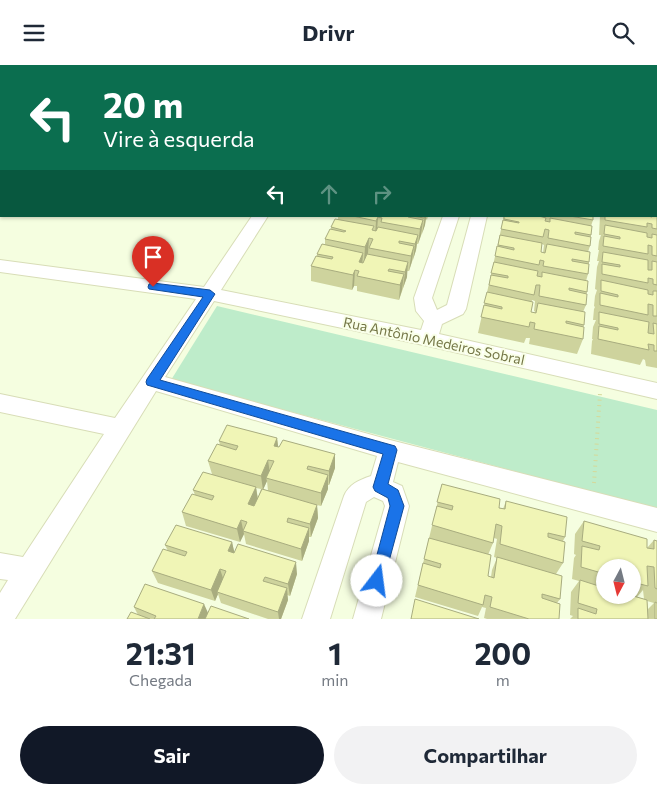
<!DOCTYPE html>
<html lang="pt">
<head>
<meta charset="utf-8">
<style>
	:root { --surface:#fff; --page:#f2f2f3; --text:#1f2937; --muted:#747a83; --accent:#111827 }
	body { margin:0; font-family:Commissioner,sans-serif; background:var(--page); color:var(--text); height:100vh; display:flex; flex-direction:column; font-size:19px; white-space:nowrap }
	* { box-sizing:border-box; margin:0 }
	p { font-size:16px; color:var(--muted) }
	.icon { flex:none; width:28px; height:28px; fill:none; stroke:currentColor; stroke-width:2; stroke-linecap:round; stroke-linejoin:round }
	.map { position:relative; height:554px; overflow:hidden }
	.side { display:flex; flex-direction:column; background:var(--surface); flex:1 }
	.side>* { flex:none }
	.banner { position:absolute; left:0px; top:0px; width:658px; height:152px; box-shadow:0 1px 4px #0004; background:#0b6e4f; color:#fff; overflow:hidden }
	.needle { width:32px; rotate:187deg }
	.tools { position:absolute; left:596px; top:494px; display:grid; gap:10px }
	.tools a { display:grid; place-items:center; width:45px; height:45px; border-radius:50%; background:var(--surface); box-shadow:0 1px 4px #0004; font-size:25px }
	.pin { position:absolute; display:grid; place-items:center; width:42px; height:42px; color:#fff; margin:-51px -21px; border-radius:50% 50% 50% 0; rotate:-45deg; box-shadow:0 0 5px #0007 }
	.pin .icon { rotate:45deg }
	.me { position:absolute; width:55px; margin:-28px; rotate:15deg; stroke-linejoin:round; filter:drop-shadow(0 0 4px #0008) }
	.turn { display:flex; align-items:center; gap:18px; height:105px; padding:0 20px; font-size:22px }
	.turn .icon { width:65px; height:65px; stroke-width:2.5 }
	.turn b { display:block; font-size:35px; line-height:42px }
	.lanes { display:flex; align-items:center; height:48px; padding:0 20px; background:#0003; justify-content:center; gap:25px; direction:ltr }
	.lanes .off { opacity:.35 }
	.eta { display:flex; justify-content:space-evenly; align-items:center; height:85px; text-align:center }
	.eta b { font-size:30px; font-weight:700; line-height:35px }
	.primary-button { display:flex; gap:10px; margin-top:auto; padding:10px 20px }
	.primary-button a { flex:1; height:58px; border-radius:30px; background:var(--accent); color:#fff; font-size:20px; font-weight:700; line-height:58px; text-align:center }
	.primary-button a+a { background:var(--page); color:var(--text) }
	header { display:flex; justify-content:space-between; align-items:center; height:65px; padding:0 20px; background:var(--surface); font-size:22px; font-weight:700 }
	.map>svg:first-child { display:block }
	.green { fill:#beecca }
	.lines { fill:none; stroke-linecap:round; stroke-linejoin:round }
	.minor-casing { stroke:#d8ddb7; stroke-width:2 }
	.path { stroke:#d5d999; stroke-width:4; stroke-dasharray:1 4.5; stroke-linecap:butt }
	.minor { fill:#fff; fill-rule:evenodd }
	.wall { fill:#ced39d; fill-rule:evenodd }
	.shaded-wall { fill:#a8ac7f }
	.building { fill:#f0f5b6; stroke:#a8ac7f }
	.route { fill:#1a73e8; stroke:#114b97 }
	.labels { text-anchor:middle; stroke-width:4; stroke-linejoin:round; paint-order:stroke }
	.street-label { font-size:14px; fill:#747646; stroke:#f9ffe8 }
</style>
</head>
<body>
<header><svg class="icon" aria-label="menu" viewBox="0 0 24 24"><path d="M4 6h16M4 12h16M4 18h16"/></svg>Drivr<svg class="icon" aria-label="search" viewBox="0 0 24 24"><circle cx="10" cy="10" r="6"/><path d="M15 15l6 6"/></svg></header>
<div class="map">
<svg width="657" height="554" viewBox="0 0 657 554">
	<rect width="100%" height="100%" fill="#f5fee0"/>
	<path class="green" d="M 217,241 L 657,345 L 657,444 L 171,315 Z"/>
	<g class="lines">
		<defs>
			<path id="minor" d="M 115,0 L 140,0 L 140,1 L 116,1 Z
				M 603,0 L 628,0 L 628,1 L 604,1 Z
				M 656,1 L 657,1 L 657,9 L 656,9 Z
				M 0,38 L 1,38 L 1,46 L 0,46 Z
				M 656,51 L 657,51 L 657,59 L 656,59 Z
				M 0,103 L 1,103 L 1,113 L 0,113 Z
				M 252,151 L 268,151 L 221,225 L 421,265 L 424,256 L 416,246 L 414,233 L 443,151 L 459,151 L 432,233 L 437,245 L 447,240 L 471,151 L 487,151 L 466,244 L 463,249 L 442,259 L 439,269 L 657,318 L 657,334 L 428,281 L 214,236 L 165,312 L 390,375 L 657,443 L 657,467 L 398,397 L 393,417 L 402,421 L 409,441 L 381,554 L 353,554 L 385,441 L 383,436 L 374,432 L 366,437 L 330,554 L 302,554 L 344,431 C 349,419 359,415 371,411 L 377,391 L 156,326 L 15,554 L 0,554 L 0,528 L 8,515 L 0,514 L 0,488 L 23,492 L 104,369 L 0,347 L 0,329 L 115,353 L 196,234 L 0,207 L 0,195 L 204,222 Z"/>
		</defs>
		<use href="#minor" class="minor-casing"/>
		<path class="path" d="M 594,418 L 600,329"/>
		<use href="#minor" class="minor"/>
	</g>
	<path class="wall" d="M 656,122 L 657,122 L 657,303 L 646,301 L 645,295 L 643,294 L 640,300 L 591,289 L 592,276 L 593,274 L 592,274 L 593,262 L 596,255 L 593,255 L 594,244 L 595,242 L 594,241 L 595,231 L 597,225 L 595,224 L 597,202 L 599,196 L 597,196 L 599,185 L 598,185 L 599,176 L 601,170 L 599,170 L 600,151 L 656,151 Z
		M 338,151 L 428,151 L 427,155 L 426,154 L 425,160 L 418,179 L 417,179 L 416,185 L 409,206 L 407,206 L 407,212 L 399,235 L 357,226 L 357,221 L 354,221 L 352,225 L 311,216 L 311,201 L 317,191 L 317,189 L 325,180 L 325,174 L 331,165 L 331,162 L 338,154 Z
		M 504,151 L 593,151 L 593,155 L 591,161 L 591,170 L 590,181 L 588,187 L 589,197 L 588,209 L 586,216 L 587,227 L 586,229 L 586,240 L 583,247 L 584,260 L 583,262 L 583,274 L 577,289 L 529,279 L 530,273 L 526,273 L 524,278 L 478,268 ZM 542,179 L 544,180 L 543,188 L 541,187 ZM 532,235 L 535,236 L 534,246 L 535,246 L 534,248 L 531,247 Z
		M 277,373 L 278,382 L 335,389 L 335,403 L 329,420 L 328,420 L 328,424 L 321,441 L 317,440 L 318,453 L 311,472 L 309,472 L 309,476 L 302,496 L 246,479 L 244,469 L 240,477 L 186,461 L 182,447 L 195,430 L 193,425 L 212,409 L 208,396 L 220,380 L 219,376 ZM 267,416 L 268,426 L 263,424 ZM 256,423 L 261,424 L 258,433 Z
		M 442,419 L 503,444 L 506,436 L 565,472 L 563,476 L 563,498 L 556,509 L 560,534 L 557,538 L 559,554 L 487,554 L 484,553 L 486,543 L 482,542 L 478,551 L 415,532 ZM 494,473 L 497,474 L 494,492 L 497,493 L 492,505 L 491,512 L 488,511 L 488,490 L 493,478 Z
		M 584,456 L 647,483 L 654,475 L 657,476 L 657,554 L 570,554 L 573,551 L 570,550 L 571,527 L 579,516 L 572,514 L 574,493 L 576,490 L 574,489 L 575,469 ZM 605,502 L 632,502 L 632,530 L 605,530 ZM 643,525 L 644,534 L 637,532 ZM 647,536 L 654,538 L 648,544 Z
		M 232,477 L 234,487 L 297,509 L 290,531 L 287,530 L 288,535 L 281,554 L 268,554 L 221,538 L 218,529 L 215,536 L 158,518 L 152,506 L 168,486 L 165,480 Z
		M 134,542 L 208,548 L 249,554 L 127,554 L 138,550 Z"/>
	<path class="shaded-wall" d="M 425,151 L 426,151 L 425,160 L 422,169 Z
		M 378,152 L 377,167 L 375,171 L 376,156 Z
		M 423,155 L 421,170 L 418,179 L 420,164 Z
		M 418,170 L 416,185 L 413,195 L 415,179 Z
		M 369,173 L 368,188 L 364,197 L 365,182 Z
		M 414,181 L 412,196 L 409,206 L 411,191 Z
		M 363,188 L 362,203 L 359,197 Z
		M 408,197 L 407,212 L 403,223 L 405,207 Z
		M 355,205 L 354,221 L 352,225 L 353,210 Z
		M 404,209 L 402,225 L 399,235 L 400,220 Z
		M 277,373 L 279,388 L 274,381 Z
		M 335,389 L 335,403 L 329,420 L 329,406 Z
		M 268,395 L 270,409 L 266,413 L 267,416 L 263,425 L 261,411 Z
		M 328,410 L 328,424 L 321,441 L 321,428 Z
		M 256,422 L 258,436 L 251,453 L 248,439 Z
		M 317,440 L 318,453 L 311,472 L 310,459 Z
		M 241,455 L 244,469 L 240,477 L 237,464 Z
		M 309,463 L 309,476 L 302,496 L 301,484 Z
		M 232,477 L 235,490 L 228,486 Z
		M 296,497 L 297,509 L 290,531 L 288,519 Z
		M 220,504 L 224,516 L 217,527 L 218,529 L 215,536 L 211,525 Z
		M 287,523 L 288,535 L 281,554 L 279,554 L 278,547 Z
		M 204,539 L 209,550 L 207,554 L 198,554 Z"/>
	<path class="building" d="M 656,122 L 657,122 L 657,140 L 656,140 Z
		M 656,145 L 657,145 L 657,164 L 652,163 L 652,159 L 647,158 L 647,162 L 605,155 L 605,151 L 648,151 L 652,152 L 652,151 L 656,151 Z
		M 353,151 L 409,151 L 408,152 L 423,155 L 420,164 L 381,157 L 382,153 L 378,152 L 376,156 Z
		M 412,151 L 425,151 L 424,153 Z
		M 504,151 L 539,151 L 546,153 L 545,156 L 550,157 L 550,153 L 592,161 L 591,170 L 575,167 L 575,169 L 591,172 L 590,181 L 548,173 L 549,165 L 545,164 L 543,172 L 501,164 L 503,155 L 519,158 L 519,157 L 504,154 Z
		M 570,151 L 593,151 L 593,155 Z
		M 335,154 L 374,161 L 372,165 L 376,166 L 378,162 L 418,170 L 415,179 L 399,176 L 399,178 L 414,181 L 411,191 L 369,183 L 373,174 L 369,173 L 365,182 L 325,174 L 330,164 L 344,167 L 346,166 L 331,162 Z
		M 605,160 L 647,168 L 647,172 L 652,173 L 652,169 L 657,170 L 657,191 L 652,190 L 652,181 L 648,180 L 648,189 L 603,181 L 604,171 L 620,174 L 620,172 L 604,169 Z
		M 500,170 L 542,178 L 541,187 L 545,188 L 547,179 L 590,187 L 589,197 L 572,194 L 572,196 L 589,199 L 588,209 L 543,201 L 544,196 L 540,195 L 539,200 L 495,191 L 497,181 L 514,185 L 514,183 L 498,180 Z
		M 322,179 L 363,188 L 359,197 L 363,198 L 367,189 L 408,197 L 405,207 L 389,204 L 388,206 L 404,209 L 400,220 L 357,211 L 359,206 L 355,205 L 353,210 L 311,201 L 316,191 L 332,194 L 333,192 L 317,189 Z
		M 603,187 L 648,195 L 648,205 L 652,205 L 652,196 L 657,197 L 657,220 L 653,219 L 653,214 L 648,213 L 648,218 L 602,209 L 602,199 L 620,202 L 620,200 L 602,197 Z
		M 494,197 L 538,206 L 537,211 L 542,212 L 542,207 L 588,216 L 587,227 L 569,223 L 569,225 L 587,229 L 586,240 L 539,231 L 540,220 L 536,220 L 534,230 L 489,220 L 491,210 L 508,213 L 508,211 L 491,208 Z
		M 601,215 L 648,225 L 648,229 L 653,230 L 653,226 L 657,226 L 657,251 L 653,251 L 653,240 L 648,239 L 648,250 L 600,240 L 600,228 L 618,232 L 618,230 L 601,226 Z
		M 487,227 L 533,237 L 531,247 L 536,248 L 538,238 L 585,247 L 584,260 L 566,256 L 566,258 L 584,262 L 583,274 L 534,264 L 535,258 L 530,257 L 529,262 L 481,252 L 484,240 L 502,244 L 502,242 L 484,238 Z
		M 599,247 L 649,257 L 648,268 L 654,269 L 653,258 L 657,259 L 657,286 L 654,286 L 654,280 L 648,279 L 649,285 L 598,274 L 599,261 L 618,265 L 618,263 L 599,259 Z
		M 227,360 L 277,373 L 274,381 L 279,382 L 283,375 L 335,389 L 329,406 L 308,401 L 307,404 L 328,410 L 321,428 L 266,413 L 274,396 L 268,395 L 261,411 L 208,396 L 217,379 L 236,385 L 238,381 L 219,376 Z
		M 203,407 L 256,422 L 248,439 L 254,441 L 262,424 L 317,440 L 310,459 L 288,453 L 287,457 L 309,463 L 301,484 L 243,466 L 247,457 L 241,455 L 237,464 L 182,447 L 192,429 L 212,435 L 214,431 L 193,425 Z
		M 442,419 L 500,434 L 499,443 L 505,444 L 506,436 L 567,452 L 565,472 L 548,468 L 548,472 L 565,477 L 563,498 L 500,479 L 502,461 L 496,459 L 493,478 L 432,460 L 437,441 L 452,445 L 453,441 L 437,437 Z
		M 584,456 L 647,474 L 647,483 L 654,484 L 654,475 L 657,476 L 657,524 L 655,523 L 654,502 L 647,501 L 648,521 L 632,517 L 632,502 L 605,502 L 605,509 L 581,502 L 582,481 L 599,485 L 600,481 L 582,476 Z
		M 176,460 L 232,477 L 228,486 L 234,488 L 238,479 L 296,497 L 288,519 L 265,512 L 263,516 L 287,523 L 278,547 L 217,527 L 226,506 L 220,504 L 211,525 L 152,506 L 163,484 L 185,491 L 187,487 L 165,480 Z
		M 429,473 L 491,490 L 488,511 L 494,513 L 497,492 L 562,511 L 560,534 L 542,529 L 542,533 L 560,539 L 559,554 L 529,554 L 490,542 L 492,532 L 485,530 L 483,540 L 418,520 L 423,498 L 440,503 L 441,499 L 424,494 Z
		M 580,515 L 605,523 L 605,530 L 630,530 L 647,535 L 648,554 L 578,554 L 578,543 L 596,549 L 597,544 L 578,538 Z
		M 145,519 L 204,539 L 198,554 L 154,554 L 156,551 L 134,542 Z
		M 415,534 L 479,554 L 411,554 Z
		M 655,537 L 657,538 L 657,554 L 655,554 Z
		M 211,541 L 249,554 L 205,554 Z
		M 131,547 L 150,554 L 127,554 Z"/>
	<path class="route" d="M 153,218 L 210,225 L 215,229 L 160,315 L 395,381 L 397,385 L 388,419 L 398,425 L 404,441 L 382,522 L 377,524 L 372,522 L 370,516 L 390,441 L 388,433 L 375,426 L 373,422 L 383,389 L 147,320 L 146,317 L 147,314 L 203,232 L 149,224 L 148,222 L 149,219 Z"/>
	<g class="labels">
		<g class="street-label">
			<text transform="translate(434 276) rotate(12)" y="5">Rua Antônio Medeiros Sobral</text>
		</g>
	</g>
</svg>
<div class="tools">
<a><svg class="needle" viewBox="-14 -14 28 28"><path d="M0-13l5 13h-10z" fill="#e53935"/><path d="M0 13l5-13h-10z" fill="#747a83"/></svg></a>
</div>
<div class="pin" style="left:153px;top:222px;background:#d93025"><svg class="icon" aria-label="arrive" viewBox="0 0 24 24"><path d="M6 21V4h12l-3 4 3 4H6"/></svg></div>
<svg class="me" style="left:377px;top:516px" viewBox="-20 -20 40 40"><circle r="19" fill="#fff"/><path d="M0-13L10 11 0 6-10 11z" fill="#1a73e8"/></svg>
<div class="banner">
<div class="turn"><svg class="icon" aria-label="left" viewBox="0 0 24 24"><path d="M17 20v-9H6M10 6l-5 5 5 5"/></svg><div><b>20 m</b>Vire à esquerda</div></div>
<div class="lanes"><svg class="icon" aria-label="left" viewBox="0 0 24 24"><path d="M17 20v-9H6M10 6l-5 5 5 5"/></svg><svg class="icon off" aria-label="ahead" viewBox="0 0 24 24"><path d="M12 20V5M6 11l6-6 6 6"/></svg><svg class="icon off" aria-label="right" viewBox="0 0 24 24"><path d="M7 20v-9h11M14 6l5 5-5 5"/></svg></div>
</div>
</div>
<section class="side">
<div class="eta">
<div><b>21:31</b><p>Chegada</p></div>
<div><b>1</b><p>min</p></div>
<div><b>200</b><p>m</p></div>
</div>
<div class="primary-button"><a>Sair</a><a>Compartilhar</a></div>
</section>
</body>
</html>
